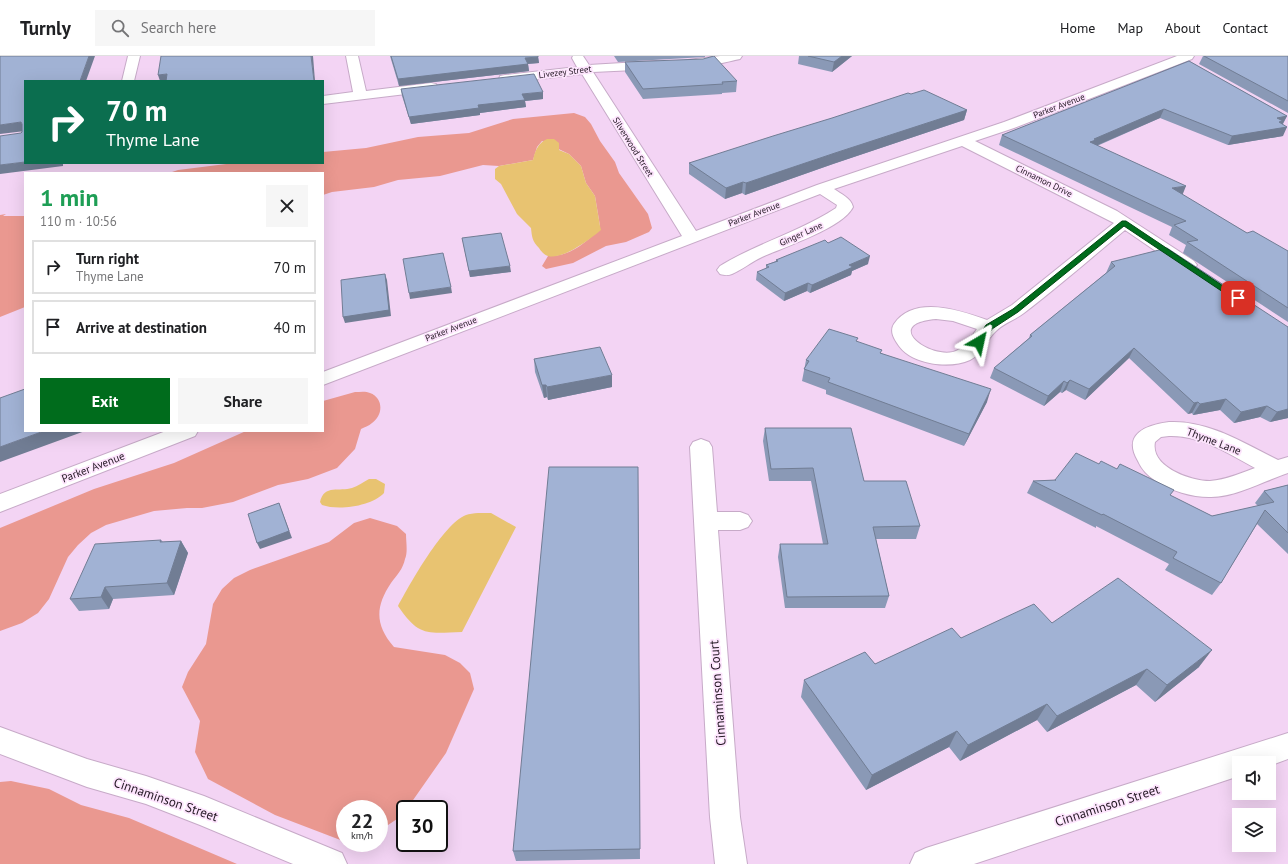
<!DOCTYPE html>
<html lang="en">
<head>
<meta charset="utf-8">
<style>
	:root { --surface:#fff; --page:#f6f6f6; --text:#202124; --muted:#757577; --line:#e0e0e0; --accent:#006c1c }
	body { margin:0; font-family:"PT Sans",sans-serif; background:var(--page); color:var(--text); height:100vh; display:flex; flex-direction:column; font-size:15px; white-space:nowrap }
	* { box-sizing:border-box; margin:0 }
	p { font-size:13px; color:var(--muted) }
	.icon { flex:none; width:22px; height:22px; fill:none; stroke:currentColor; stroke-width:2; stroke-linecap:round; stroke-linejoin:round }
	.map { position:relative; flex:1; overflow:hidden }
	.sheet { position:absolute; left:24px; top:116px; width:300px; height:260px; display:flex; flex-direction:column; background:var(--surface); border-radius:0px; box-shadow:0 4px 16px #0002 }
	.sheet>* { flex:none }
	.hud { position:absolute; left:24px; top:24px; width:300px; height:84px; border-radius:0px; box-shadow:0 4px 16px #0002; background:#0b6e4f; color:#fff; overflow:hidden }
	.buttons { position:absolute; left:1232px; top:700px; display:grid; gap:8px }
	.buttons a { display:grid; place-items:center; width:44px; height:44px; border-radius:0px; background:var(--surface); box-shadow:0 4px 16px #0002; font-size:20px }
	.speed { position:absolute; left:336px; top:744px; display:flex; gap:8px; font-size:20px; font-weight:700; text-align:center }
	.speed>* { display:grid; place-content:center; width:52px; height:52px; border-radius:50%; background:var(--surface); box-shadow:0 4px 16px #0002; line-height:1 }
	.speed small { font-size:10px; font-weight:400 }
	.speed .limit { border:2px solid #111; border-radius:6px; background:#fff; color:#111 }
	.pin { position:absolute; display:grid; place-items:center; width:34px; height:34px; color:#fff; margin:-17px; border-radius:8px; box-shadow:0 2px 6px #0006 }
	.me { position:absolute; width:44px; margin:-22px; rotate:36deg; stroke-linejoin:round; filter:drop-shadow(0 0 3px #0008) }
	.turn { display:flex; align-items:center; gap:14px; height:84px; padding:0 16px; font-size:18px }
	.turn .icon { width:52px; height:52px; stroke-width:2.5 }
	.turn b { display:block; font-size:28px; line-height:34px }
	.round { display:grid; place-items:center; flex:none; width:42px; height:42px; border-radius:0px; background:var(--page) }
	.summary { display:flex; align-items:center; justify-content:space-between; height:68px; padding:0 16px }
	h1 { font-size:24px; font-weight:600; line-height:30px; color:#1e9e55 }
	.cta { display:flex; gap:8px; margin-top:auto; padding:8px 16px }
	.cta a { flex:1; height:46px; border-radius:0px; background:var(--accent); color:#fff; font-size:16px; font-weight:600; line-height:46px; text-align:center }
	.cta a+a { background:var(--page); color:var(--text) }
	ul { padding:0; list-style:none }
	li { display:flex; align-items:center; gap:12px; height:54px; margin:0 8px 6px; padding:0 8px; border:2px solid var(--line); border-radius:0px }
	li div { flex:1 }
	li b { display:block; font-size:15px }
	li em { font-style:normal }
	header { display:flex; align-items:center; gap:24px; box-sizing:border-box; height:56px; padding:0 20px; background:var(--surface); border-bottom:1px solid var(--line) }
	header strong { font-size:19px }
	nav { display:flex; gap:22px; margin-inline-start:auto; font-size:14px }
	.search { width:280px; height:36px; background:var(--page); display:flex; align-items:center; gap:10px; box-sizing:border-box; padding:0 14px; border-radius:0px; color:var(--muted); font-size:15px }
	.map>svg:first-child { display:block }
	.green { fill:#ea9890 }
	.water { fill:#e8c371 }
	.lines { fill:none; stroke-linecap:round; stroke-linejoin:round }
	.minor-casing { stroke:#c7aac8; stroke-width:2 }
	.minor { fill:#fff; fill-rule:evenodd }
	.wall { fill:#8a99b6 }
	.shaded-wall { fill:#717d94 }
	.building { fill:#a1b2d4; stroke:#717d94 }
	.route { fill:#006c1c; stroke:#004612 }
	.labels { text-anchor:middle; stroke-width:3.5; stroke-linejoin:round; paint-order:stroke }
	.far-street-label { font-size:9px; fill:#221722; stroke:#fde4fd }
	.street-label { font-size:11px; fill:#221722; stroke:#fde4fd }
	.near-street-label { font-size:13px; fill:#221722; stroke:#fde4fd }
</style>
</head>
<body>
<header>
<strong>Turnly</strong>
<div class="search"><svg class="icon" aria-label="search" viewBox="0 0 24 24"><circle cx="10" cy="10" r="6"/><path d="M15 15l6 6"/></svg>Search here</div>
<nav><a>Home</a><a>Map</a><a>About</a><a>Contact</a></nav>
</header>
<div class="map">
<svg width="1288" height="808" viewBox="0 0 1288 808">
	<rect width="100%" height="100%" fill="#f3d4f4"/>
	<path class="green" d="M 574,57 L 585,61 L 591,68 L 600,85 L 615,106 L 619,117 L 648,158 L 652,172 L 649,176 L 626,186 L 606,190 L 573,207 L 546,213 L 542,210 L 548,200 C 569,201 589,186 600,170 L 595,140 L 586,127 L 581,110 L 569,98 L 542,85 L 537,91 L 533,104 L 499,110 L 483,109 L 440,120 L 398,124 L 374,131 L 332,136 L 323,139 L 323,117 L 169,117 L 178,114 L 234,107 L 323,107 L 323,96 L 366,92 L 418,81 L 469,77 L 513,63 Z
		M 6,158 L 3,160 L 25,160 L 25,251 L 0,261 L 0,159 Z
		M 355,336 C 360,336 366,335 370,337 C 384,342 383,360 372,367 C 369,370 364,371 361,373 L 355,393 L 337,412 L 308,423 L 278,429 L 233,446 L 202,452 L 187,452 L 154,455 L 106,469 L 91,477 L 78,489 L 68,501 L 49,543 L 38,557 L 22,567 L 0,575 L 0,472 L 94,433 L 174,407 L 246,375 L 323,375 L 323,345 Z
		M 370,462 L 397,470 L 406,478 C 406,486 408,496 405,503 C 403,513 397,519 391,527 C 375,551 375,569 394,591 L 445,599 L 460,607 L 470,617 L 474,633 L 446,697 L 411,747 L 397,763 L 379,775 L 379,753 L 345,753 L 345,785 L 343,785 L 275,759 L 208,723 L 195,696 L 200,665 L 182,631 L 188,616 L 206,588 L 213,548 L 222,533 L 234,522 L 250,514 L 329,486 L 354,467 Z
		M 11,725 L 49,733 L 81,749 L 129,762 L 237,808 L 0,808 L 0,726 Z"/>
	<path class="water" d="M 547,83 L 554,83 L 559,87 L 559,94 L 569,98 L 581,110 L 586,127 L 595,140 L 600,170 L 601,174 C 590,183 563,204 548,200 C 544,199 541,195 539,192 C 532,185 532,181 531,172 L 517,158 L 501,128 L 495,123 L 495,113 L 499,110 L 533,104 C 535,95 538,87 547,83 Z
		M 369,423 L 376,423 L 385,428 L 384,437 C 372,450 339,455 322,449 L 320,446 C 324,428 340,436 352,432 C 358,430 363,426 369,423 Z
		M 478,457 L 491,457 L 516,471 L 462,576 C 427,577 419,581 398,550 C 410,528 443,468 466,459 C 469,458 474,457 478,457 Z"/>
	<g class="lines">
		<defs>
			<path id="minor" d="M 128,0 L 140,0 L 134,25 L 122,25 Z
				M 346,0 L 358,0 L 366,35 L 431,27 L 436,28 L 438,31 L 436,34 L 431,35 L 323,48 L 323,40 L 353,36 Z
				M 573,0 L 583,0 L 589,9 L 656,5 L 660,6 L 662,9 L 660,12 L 656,13 L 593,16 L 696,175 L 817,129 L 1004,66 L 1177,0 L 1194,0 L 1192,3 L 1014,72 L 975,85 L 1117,155 L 1194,205 L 1197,209 L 1194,213 L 1188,214 L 1182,213 L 1125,174 C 1091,202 1058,231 1024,257 C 1015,264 1004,267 996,275 C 986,284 982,298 970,304 C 950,313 913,309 899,290 C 895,284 889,276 894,268 C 914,239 959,254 987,264 L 1012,249 L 1114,167 L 962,90 L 834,133 C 841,138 851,142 853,151 C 843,172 784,191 762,201 C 751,206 742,214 732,218 C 727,220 724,219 720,218 L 717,214 L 720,210 C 757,187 800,176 836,152 L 837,149 L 820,138 L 323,329 L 323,316 L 682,180 L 582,18 L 505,27 L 500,26 L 499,23 L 500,20 L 505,19 L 577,11 L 572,2 ZM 936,263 L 953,265 L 977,273 C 971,281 967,290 958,294 C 935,307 878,268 936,263 Z
				M 720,0 L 742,0 L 740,3 C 725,6 699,14 684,11 L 682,8 L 684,5 L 688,4 Z
				M 1169,366 C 1208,364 1244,387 1278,404 L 1288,401 L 1288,417 C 1264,425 1234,442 1209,441 C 1192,441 1171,435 1156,425 C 1148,420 1142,414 1138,405 C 1122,378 1146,369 1169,366 ZM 1169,380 C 1200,379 1228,397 1255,412 C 1241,417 1226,424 1210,425 C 1191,425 1150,411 1155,386 L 1161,381 Z
				M 166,375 L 198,375 L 195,380 L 0,456 L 0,438 Z
				M 701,383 L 709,386 L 712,391 L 717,456 L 740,456 L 748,459 L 752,465 L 748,471 L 740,474 L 718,474 L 740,761 L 747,808 L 715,808 L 710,761 L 690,391 L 693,386 Z
				M 0,671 L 87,703 L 146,720 L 204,740 L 342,797 L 347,808 L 293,808 L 200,769 L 146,748 L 87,731 L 0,698 Z
				M 1288,677 L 1288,703 L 1269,710 L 1269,707 L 1239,707 L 1239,720 L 974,808 L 910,808 L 915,797 L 926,792 Z"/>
		</defs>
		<use href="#minor" class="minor-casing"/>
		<use href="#minor" class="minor"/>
	</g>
	<path class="wall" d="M 390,0 L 538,0 L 539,7 L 528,8 L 529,15 L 399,30 Z
		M 614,0 L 705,0 L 705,1 L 618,6 Z
		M 799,0 L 852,0 L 832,16 L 798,8 Z
		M 1203,0 L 1288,0 L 1288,57 L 1199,8 Z
		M 1189,5 L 1287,60 L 1283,68 L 1283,80 L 1228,89 L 1160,62 L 1097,90 L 1247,177 L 1288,195 L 1288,266 L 1183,197 L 1186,189 L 1169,179 L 1172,171 L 999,89 L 1002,79 Z
		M 625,6 L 737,25 L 736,36 L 722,37 L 722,38 L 643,43 L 625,16 Z
		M 401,33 L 543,43 L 525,45 L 526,51 L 480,57 L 480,59 L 411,68 L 402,40 Z
		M 911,38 L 967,54 L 964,64 L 833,108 L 745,139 L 742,137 L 725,143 L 689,118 L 689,107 Z
		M 462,182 L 511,216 L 470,221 Z
		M 828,187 L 868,208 L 852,215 L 851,219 L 810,237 L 807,235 L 784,245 L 756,224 L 757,216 L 766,213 L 766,209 L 776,205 L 776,204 Z
		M 1111,206 L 1288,271 L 1288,362 L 1270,366 L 1260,361 L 1234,367 L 1220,354 L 1193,359 L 1192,357 L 1188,358 L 1129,302 L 1085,344 L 1066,334 L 1062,337 L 1060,336 L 1044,350 L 990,322 L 994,312 L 1029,282 L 1030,279 L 1106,217 Z
		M 857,286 L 987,346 L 964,390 L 826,338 L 826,334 L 802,325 L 806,304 Z
		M 534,303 L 612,331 L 548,344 L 547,341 L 544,342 L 535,316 Z
		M 765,372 L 864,425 L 920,470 L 916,483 L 876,483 L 889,540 L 885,552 L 785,552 L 778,501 L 780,488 L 823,488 L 811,425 L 769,425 L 763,385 Z
		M 1099,408 L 1171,440 L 1212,460 L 1258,450 L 1255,447 L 1264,435 L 1288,429 L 1288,498 L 1257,468 L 1221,527 L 1212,539 L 1165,514 L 1169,508 L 1096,470 L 1096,472 L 1027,437 L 1033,425 L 1054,424 Z
		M 638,411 L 640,803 L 516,805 L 513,795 Z
		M 161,484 L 163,486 L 181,485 L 188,497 L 174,539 L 113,543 L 109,553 L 79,555 L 70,543 Z
		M 1052,567 L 1199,611 L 1155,646 L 1136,629 L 1047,676 L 1037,664 L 960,705 L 949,691 L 866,734 L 801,641 L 804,624 L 875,608 L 961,582 Z"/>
	<path class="shaded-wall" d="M 89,0 L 95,0 L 86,25 L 80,25 Z
		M 311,0 L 313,0 L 315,25 L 314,25 Z
		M 842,0 L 852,0 L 832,16 L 834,6 Z
		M 538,1 L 539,7 L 526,8 L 525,2 Z
		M 528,8 L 529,15 L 399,30 L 398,23 Z
		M 167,18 L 170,25 L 160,25 L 158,19 Z
		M 543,36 L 543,43 L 525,45 L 526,51 L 480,57 L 480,59 L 411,68 L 409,61 L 478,49 L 522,38 Z
		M 1164,53 L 1160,62 L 1093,91 L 1090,86 L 1094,83 Z
		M 967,54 L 964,64 L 833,108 L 745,139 L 746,127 L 835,97 Z
		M 1287,60 L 1282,69 L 1287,71 L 1283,80 L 1228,89 L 1232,80 L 1277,62 Z
		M 21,66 L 25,75 L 0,78 L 0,69 Z
		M 25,106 L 25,107 L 63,107 L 63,110 L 0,118 L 0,109 Z
		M 743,126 L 742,137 L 725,143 L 726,132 Z
		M 1186,130 L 1182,140 L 1172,132 Z
		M 870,200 L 868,208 L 852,215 L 851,219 L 810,237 L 812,229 L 849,209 Z
		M 510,210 L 511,216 L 470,221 L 469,215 Z
		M 385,218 L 387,224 L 391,260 L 345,267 L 343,261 Z
		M 808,227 L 807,235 L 784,245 L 785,237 Z
		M 451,231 L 452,237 L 410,243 L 409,237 Z
		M 1134,292 L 1129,302 L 1085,344 L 1089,333 Z
		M 612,319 L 612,331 L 548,344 L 547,331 Z
		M 1070,324 L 1066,334 L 1062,337 L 1067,327 Z
		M 1064,325 L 1060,336 L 1044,350 L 1048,340 Z
		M 542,329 L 546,329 L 547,341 L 544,342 Z
		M 991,333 L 987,346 L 964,390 L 969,378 Z
		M 1226,343 L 1220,354 L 1193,359 L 1200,348 Z
		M 1198,346 L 1192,357 L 1188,358 L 1194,347 Z
		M 1267,350 L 1260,361 L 1234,367 L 1241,356 Z
		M 1288,353 L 1288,362 L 1270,366 L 1277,356 Z
		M 44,375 L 85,375 L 0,406 L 0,391 Z
		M 279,447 L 292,482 L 260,493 L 257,487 Z
		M 181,485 L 188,497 L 174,539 L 167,527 Z
		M 105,531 L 113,543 L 109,553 L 101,541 Z
		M 1212,594 L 1199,611 L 1155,646 L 1167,629 Z
		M 1147,613 L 1136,629 L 1047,676 L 1057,660 Z
		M 1047,648 L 1037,664 L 960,705 L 968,689 Z
		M 957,675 L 949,691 L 866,734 L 872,719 Z"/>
	<path class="building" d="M 0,0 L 89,0 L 80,25 L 25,25 L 25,106 L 0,109 L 0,80 L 21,77 L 22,76 L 22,68 L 21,66 L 0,69 Z
		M 161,0 L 311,0 L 314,25 L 166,25 L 167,18 L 158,19 Z
		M 391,0 L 538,0 L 538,1 L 525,2 L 528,8 L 398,23 Z
		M 714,0 L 737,25 L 722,26 L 723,28 L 643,33 L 625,6 L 703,3 Z
		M 808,0 L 842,0 L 834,6 Z
		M 1204,0 L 1288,0 L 1288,45 Z
		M 1189,5 L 1287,60 L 1277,62 L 1283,65 L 1279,66 L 1287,71 L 1232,80 L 1164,53 L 1094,83 L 1096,84 L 1090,86 L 1186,130 L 1172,132 L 1247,177 L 1253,175 L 1288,195 L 1288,252 L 1187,186 L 1198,184 L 1174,169 L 1186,165 L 1002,79 Z
		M 534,18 L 543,36 L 522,38 L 525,44 L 478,49 L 479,52 L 409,61 L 401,33 Z
		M 924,34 L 967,54 L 835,97 L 746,127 L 743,126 L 726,132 L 689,107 L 773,80 L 832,62 L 908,37 L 911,38 Z
		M 501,177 L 510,210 L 469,215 L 462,182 Z
		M 841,181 L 870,200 L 849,209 L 853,211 L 812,229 L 808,227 L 785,237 L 757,216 L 769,211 L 766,209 L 778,205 L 776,204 L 825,184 L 828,187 Z
		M 1167,192 L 1288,271 L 1288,353 L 1277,356 L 1267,350 L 1241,356 L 1226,343 L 1200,348 L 1198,346 L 1194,347 L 1134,292 L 1089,333 L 1070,324 L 1067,327 L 1064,325 L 1048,340 L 994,312 L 1032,280 L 1030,279 L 1115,210 L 1111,206 Z
		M 443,197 L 451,231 L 409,237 L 403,203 Z
		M 385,218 L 389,254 L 343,261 L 341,224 Z
		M 829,273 L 858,282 L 856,285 L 882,294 L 880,297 L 991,333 L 969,378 L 828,326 L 830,322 L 804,313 L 809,305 L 806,304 Z
		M 600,291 L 612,319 L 547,331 L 546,329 L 542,329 L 534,303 Z
		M 25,333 L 25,375 L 44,375 L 0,391 L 0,342 Z
		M 765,372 L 851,372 L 864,425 L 906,425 L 920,470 L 873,471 L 889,540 L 787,541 L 780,488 L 828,488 L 813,412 L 771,413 Z
		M 1076,397 L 1099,408 L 1101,405 L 1117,413 L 1120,408 L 1174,434 L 1170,439 L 1212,460 L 1274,446 L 1264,435 L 1288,429 L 1288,477 L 1265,454 L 1221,527 L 1173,502 L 1177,496 L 1103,458 L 1102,459 L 1033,425 L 1056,424 L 1055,424 Z
		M 549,411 L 638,411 L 640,793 L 513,795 Z
		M 279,447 L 289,475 L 257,487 L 248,458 Z
		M 161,484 L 160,486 L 181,485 L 167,527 L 105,531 L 101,541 L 70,543 L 95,488 Z
		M 1118,522 L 1212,594 L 1167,629 L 1147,613 L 1057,660 L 1047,648 L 968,689 L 957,675 L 872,719 L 804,624 L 865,596 L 875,608 L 952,572 L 961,582 L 1034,548 L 1052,567 Z"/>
	<path class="route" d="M 1122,165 L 1126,165 L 1241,242 L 1240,244 L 1235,244 L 1124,170 L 1018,256 L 992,273 L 982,288 L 976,288 L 975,286 L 986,269 L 1013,253 Z"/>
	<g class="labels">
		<g class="far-street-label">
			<text transform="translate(565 16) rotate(-7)" y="3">Livezey Street</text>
			<text transform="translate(1059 50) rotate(-21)" y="3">Parker Avenue</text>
			<text transform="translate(633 91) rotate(58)" y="3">Silverwood Street</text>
			<text transform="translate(1044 125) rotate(26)" y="3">Cinnamon Drive</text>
			<text transform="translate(754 158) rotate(-21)" y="3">Parker Avenue</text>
			<text transform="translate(801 178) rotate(-24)" y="3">Ginger Lane</text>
			<text transform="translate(451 273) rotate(-21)" y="3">Parker Avenue</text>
		</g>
		<g class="street-label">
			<text transform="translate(1214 385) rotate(21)" y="4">Thyme Lane</text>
			<text transform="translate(93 411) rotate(-21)" y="4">Parker Avenue</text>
		</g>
		<g class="near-street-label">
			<text transform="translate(717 637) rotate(-94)" y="5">Cinnaminson Court</text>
			<text transform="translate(166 743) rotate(19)" y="5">Cinnaminson Street</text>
			<text transform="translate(1107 749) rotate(-18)" y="5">Cinnaminson Street</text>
		</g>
	</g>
</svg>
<div class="buttons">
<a><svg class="icon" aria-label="sound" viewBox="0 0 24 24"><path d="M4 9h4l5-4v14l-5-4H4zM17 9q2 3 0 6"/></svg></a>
<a><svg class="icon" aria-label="layers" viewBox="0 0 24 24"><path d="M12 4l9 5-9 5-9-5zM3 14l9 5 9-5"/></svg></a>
</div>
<div class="speed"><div>22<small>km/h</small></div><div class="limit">30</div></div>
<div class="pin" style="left:1238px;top:242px;background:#d93025"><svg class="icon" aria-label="arrive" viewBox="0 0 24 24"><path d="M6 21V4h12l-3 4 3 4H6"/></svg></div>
<svg class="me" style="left:979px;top:286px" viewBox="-20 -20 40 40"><path d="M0-17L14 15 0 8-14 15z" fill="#006c1c" stroke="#fff" stroke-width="4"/></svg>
<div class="hud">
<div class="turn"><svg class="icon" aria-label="right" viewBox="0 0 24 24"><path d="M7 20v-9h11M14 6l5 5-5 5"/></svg><div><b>70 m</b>Thyme Lane</div></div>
</div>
<section class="sheet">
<div class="summary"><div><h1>1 min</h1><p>110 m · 10:56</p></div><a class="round"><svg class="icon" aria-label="close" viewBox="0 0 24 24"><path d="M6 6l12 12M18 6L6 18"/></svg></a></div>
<ul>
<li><svg class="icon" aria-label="right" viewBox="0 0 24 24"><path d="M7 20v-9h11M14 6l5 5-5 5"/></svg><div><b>Turn right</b><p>Thyme Lane</p></div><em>70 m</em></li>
<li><svg class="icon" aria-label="arrive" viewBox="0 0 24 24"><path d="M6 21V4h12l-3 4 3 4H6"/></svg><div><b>Arrive at destination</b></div><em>40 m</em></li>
</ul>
<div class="cta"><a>Exit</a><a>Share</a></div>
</section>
</div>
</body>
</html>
